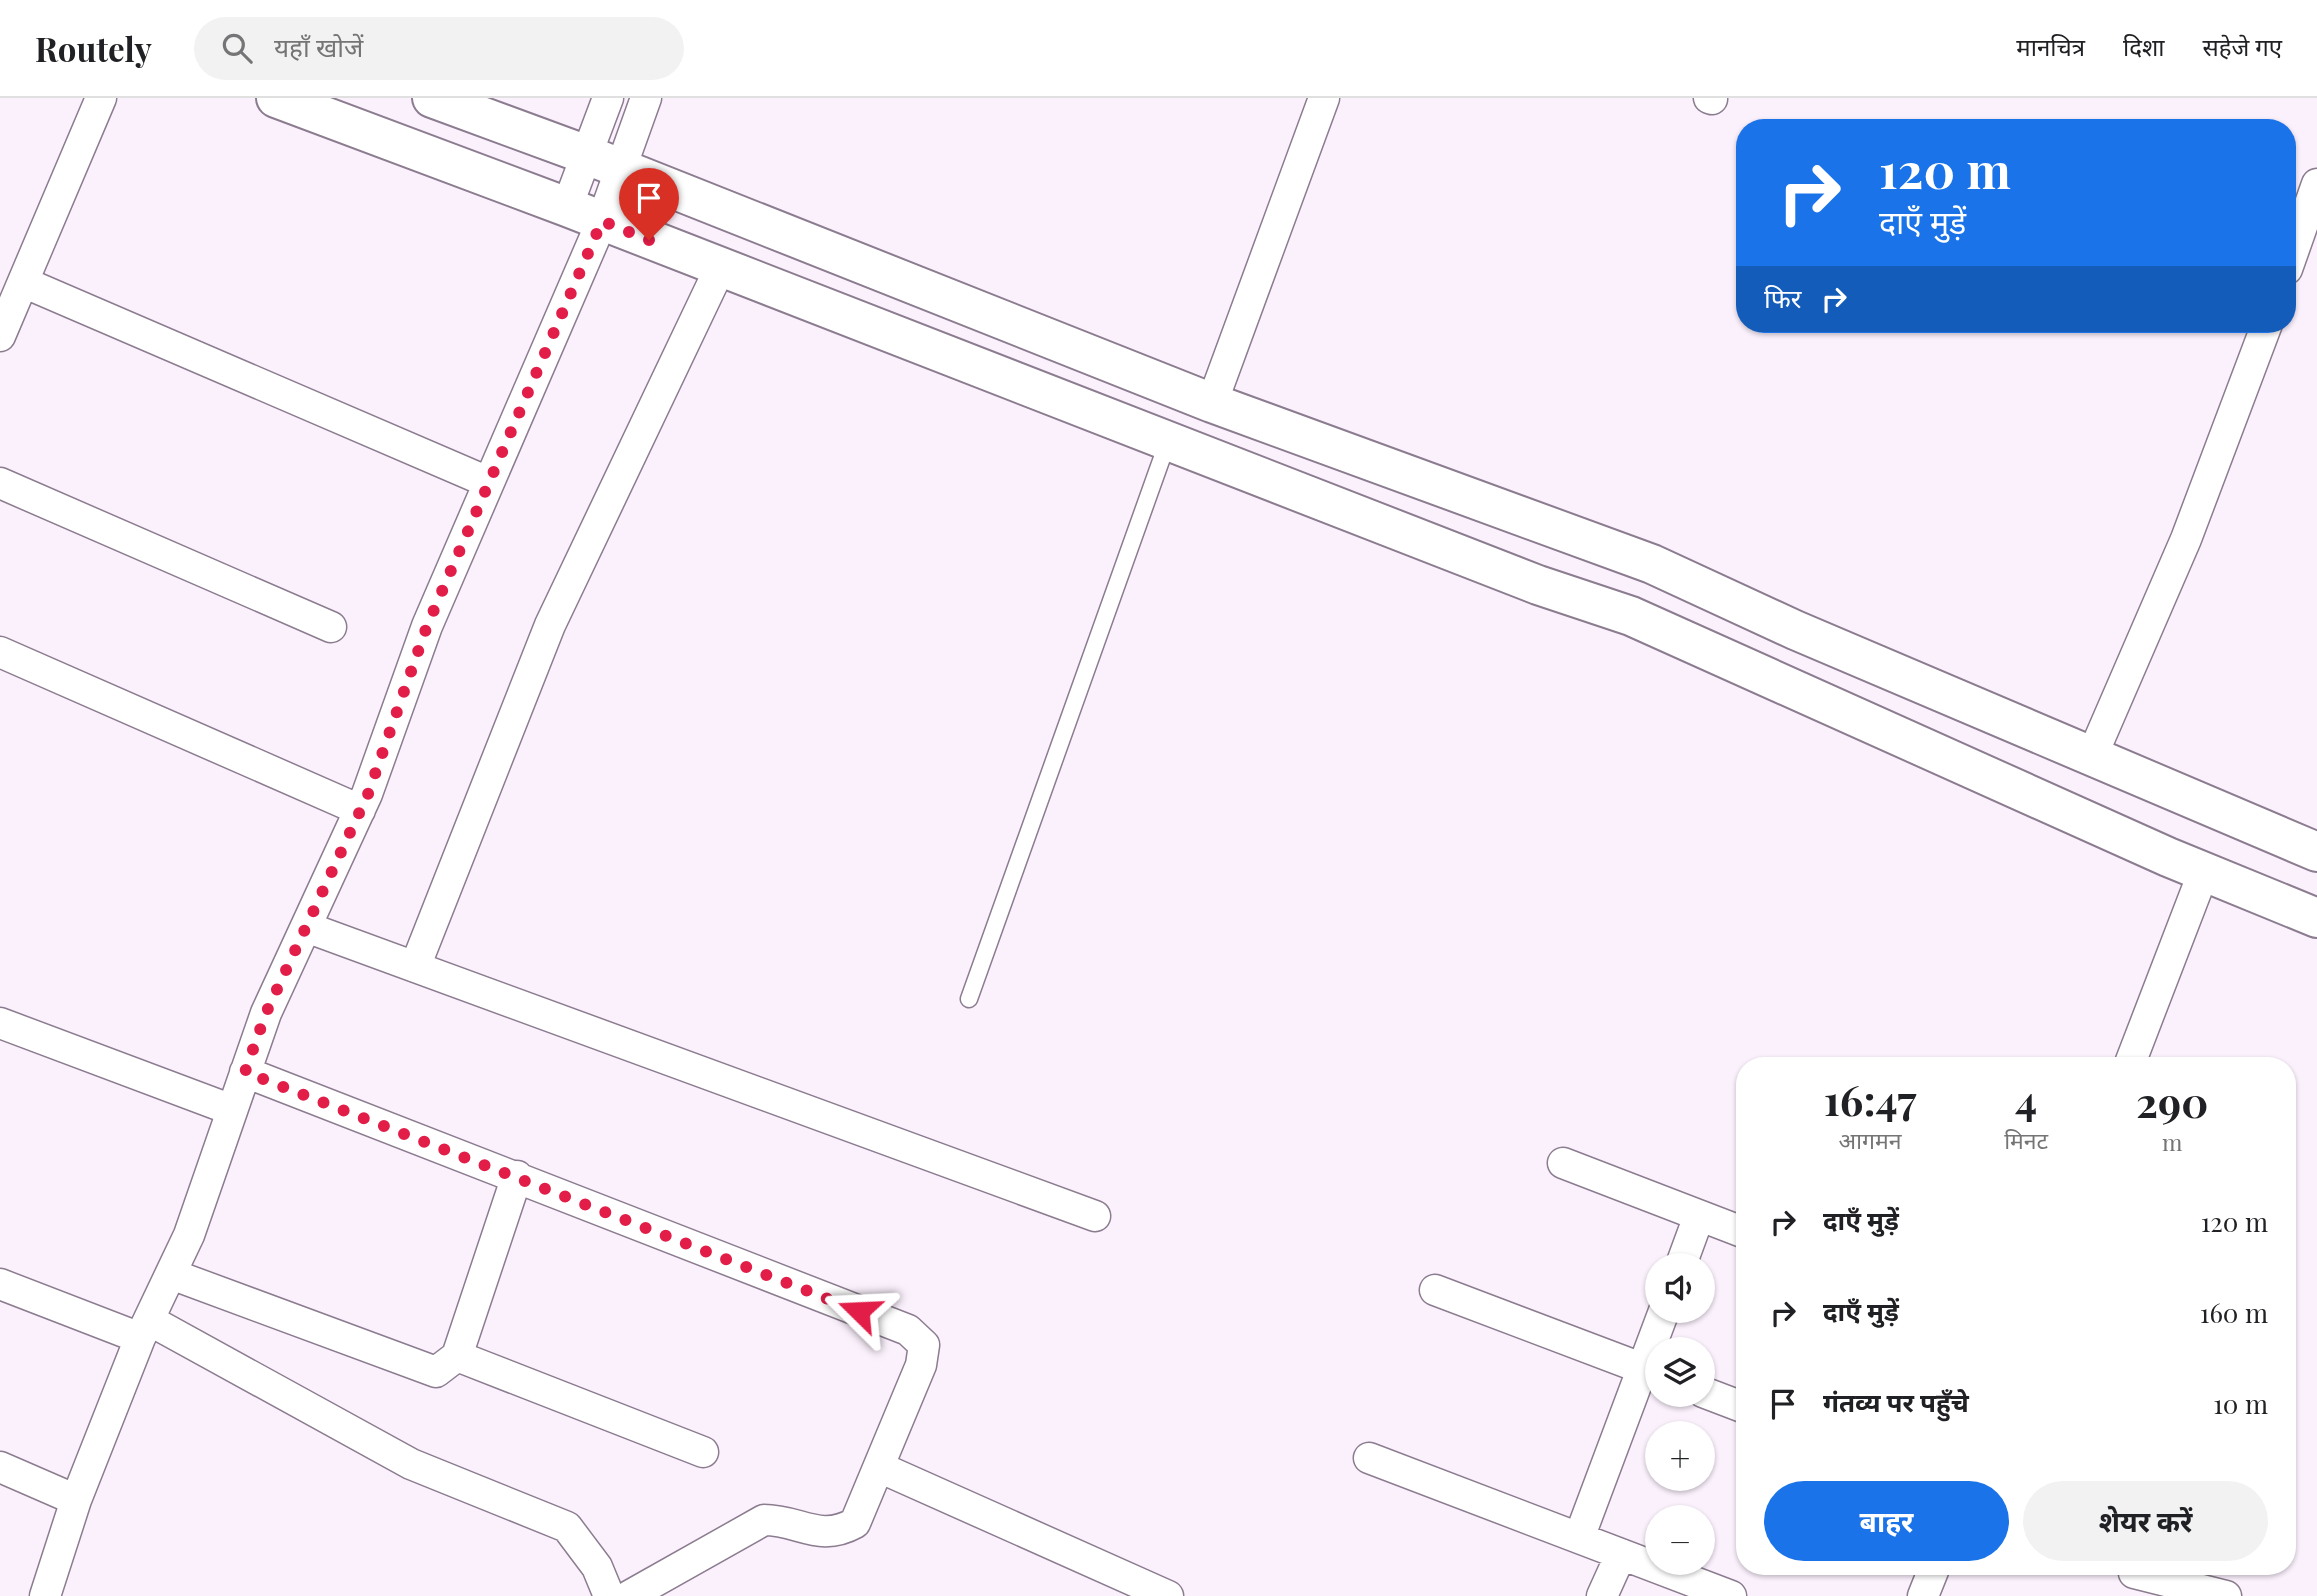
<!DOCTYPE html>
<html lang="hi">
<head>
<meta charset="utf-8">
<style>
	:root { --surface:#fff; --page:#f2f2f2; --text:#202124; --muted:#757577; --line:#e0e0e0; --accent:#1a73e8 }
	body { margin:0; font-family:"Playfair Display","Noto Sans Devanagari",serif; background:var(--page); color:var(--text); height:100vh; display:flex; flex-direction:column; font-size:26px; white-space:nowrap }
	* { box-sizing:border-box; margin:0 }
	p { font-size:23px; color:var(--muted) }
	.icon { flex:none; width:38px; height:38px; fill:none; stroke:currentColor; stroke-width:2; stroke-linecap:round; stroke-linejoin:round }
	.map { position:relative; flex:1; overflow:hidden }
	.drawer { position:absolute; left:1736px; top:959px; width:560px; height:518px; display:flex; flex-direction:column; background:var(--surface); border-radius:28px; box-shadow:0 2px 5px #0004 }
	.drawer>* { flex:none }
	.top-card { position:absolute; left:1736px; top:21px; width:560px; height:214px; border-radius:28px; box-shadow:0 2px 5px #0004; background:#1a73e8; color:#fff; overflow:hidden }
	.fabs { position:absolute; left:1645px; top:1155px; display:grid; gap:14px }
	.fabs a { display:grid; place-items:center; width:70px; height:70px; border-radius:50%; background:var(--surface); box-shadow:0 2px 5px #0004; font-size:35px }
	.pin { position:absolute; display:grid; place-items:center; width:60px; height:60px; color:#fff; margin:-72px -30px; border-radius:50% 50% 50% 0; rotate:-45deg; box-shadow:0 0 7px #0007 }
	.pin .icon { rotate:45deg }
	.me { position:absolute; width:77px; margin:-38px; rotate:291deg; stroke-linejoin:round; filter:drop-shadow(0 0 5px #0008) }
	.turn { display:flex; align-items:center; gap:24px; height:147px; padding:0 28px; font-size:32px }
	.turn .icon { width:91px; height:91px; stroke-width:2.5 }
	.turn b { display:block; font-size:49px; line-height:60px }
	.then { display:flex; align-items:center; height:66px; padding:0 28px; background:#0003; gap:14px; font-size:26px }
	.eta { display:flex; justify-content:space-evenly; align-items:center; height:119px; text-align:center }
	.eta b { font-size:42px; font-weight:700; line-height:49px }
	.button { display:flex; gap:14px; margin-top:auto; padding:14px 28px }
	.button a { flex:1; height:80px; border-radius:42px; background:var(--accent); color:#fff; font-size:28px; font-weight:700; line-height:80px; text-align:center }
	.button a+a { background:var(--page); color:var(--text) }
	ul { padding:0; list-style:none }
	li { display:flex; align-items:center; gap:21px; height:91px; padding:0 28px }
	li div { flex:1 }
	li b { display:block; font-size:26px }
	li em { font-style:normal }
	header { display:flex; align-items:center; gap:42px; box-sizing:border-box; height:98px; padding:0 35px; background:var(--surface); border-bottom:2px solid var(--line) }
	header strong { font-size:33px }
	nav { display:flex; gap:38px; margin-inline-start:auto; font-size:24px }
	.search { width:490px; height:63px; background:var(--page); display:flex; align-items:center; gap:18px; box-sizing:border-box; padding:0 24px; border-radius:38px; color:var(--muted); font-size:26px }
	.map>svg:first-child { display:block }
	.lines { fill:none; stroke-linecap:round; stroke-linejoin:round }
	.lane-casing { stroke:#8b7c8f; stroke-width:19 }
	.street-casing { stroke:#8b7c8f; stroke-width:33 }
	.secondary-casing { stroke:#8b7c8f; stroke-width:42 }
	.lane { stroke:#fff; stroke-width:16 }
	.street { stroke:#fff; stroke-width:30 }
	.secondary { stroke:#fff; stroke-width:38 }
	.route { stroke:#e11d48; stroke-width:12; stroke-dasharray:0 21.6 }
</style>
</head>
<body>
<header>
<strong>Routely</strong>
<div class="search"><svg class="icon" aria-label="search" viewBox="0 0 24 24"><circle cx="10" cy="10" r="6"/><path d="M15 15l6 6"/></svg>यहाँ खोजें</div>
<nav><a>मानचित्र</a><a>दिशा</a><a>सहेजे गए</a></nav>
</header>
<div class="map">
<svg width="2317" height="1498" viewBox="0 0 2317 1498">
	<rect width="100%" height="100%" fill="#fbf1fd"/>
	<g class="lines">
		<defs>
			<path id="lane" d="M 969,901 L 1168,343"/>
			<path id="street" d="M 1709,0 L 1712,1
				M 567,109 L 608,0
				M 2287,171 L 2317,86
				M 23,184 L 488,384
				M 0,238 L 101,0
				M 1212,305 L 1324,0
				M 0,385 L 331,529
				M 0,554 L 360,712
				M 2092,658 L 2186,441 L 2267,226
				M 306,829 L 1095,1118
				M 415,869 L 550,527 L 720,170
				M 0,925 L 232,1012
				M 2129,968 L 2204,773
				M 245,974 L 908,1232 L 924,1247 L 921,1267 L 855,1425 C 819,1445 800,1422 764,1422 L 629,1498
				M 1563,1065 L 1745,1135
				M 1681,1167 L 1699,1118
				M 171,1176 L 436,1274 L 457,1258 L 517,1078
				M 0,1186 L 140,1240
				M 1435,1192 L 1657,1276
				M 149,1222 L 411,1366 L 567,1429 L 597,1469 L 609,1498
				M 457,1258 L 703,1354
				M 1703,1294 L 1745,1310
				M 1369,1360 L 1731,1498
				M 0,1369 L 76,1402
				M 879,1369 L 1168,1498
				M 1579,1440 L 1664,1213
				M 2134,1475 L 2226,1498
				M 45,1498 L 76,1402 L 140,1240 L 189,1137 L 266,915 L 367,696 L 427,528 L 602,123 L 646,0
				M 1602,1498 L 1621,1456
				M 1923,1498 L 1935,1468"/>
			<path id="secondary" d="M 276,0 L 567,109 L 1538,487 L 1631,518 L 2168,759 L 2317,820
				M 432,0 L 587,57 L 1212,305 L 1652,466 L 1795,532 L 2317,754"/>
		</defs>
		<use href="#lane" class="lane-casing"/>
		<use href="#street" class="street-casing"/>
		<use href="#secondary" class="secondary-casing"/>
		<use href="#lane" class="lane"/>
		<use href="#street" class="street"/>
		<use href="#secondary" class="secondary"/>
	</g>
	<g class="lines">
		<path class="route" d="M 649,142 L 602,123 L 427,528 L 368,696 L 266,915 L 245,974 L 859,1213"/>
	</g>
</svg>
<div class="fabs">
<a><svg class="icon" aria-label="sound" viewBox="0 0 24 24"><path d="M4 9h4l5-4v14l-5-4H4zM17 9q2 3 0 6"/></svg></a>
<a><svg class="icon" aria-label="layers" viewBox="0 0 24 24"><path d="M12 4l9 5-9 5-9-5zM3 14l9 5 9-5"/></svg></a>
<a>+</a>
<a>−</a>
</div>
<div class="pin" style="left:649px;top:142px;background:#d93025"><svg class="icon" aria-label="arrive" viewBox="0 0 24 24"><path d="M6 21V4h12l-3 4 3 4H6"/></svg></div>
<svg class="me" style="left:859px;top:1213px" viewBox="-20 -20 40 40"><path d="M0-17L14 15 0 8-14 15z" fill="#e11d48" stroke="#fff" stroke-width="4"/></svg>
<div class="top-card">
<div class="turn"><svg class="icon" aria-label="right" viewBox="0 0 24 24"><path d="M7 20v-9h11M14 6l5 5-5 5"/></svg><div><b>120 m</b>दाएँ मुड़ें</div></div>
<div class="then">फिर<svg class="icon" aria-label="right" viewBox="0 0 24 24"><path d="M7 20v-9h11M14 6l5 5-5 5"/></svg></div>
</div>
<section class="drawer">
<div class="eta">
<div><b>16:47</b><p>आगमन</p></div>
<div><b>4</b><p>मिनट</p></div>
<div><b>290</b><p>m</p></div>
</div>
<ul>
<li><svg class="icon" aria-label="right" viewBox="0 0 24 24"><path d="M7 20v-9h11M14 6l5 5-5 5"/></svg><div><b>दाएँ मुड़ें</b></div><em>120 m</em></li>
<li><svg class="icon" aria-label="right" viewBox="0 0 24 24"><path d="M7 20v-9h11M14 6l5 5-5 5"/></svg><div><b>दाएँ मुड़ें</b></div><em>160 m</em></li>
<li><svg class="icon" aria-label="arrive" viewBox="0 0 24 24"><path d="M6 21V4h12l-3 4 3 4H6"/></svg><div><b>गंतव्य पर पहुँचे</b></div><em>10 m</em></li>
</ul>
<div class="button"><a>बाहर</a><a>शेयर करें</a></div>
</section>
</div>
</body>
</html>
